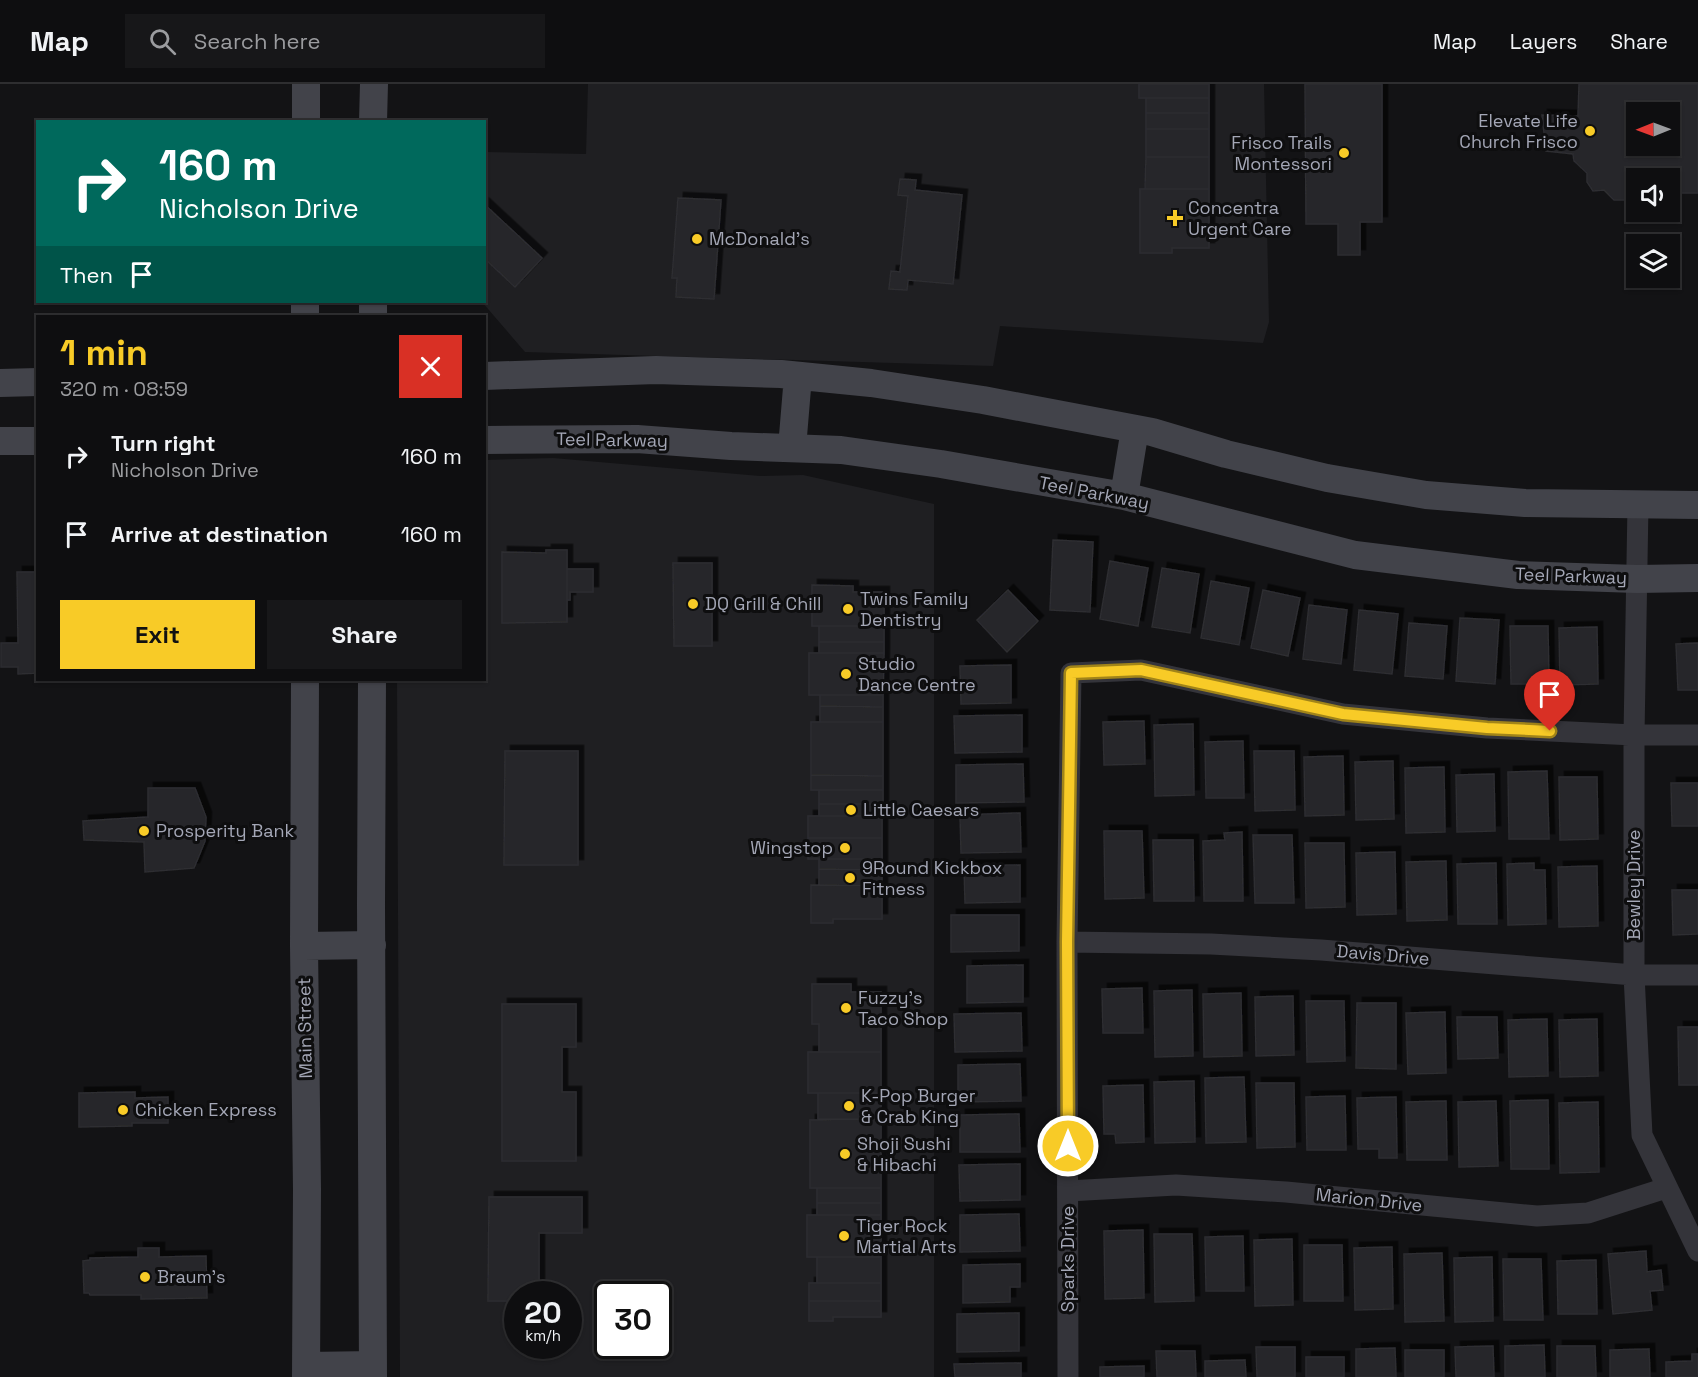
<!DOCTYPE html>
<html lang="en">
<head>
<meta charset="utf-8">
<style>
	:root { --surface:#0e0e10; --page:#171719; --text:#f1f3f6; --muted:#9b9c9f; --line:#2e2e30; --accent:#f8cb27 }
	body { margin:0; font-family:"Space Grotesk",sans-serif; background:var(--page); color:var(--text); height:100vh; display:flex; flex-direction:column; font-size:22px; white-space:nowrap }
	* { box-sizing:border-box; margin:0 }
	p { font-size:20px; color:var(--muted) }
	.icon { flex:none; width:33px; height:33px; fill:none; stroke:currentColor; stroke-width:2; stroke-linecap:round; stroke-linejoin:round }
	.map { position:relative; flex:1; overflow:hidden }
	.sheet { position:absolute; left:36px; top:231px; width:450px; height:366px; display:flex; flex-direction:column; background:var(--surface); border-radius:0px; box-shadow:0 2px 4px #0004,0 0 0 2px var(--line) }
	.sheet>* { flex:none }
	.banner { position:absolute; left:36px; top:36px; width:450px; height:183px; border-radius:0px; box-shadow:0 2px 4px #0004,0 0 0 2px var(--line); background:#00695c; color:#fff; overflow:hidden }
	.needle { width:39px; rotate:269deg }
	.buttons { position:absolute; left:1626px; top:18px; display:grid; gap:12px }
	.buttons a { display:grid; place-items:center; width:54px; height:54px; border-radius:0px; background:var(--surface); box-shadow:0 2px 4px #0004,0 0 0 2px var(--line); font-size:30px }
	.speed { position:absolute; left:504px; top:1197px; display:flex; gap:12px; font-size:30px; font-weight:700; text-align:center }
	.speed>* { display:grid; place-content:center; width:78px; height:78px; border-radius:50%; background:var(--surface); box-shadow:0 2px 4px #0004,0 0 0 2px var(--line); line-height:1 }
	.speed small { font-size:15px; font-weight:400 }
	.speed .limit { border:3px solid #111; border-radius:9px; background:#fff; color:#111 }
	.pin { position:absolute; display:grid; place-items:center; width:51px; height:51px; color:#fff; margin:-62px -26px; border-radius:50% 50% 50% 0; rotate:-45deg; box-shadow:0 0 6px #0007 }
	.pin .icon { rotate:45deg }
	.me { position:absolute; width:66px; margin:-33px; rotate:0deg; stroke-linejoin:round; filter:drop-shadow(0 0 4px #0008) }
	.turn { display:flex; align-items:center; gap:21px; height:126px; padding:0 24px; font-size:27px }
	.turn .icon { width:78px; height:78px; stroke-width:2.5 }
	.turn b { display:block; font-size:42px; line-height:51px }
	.then { display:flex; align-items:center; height:57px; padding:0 24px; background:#0003; gap:12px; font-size:22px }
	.round { display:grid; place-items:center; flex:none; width:63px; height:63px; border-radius:0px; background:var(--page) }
	.head { display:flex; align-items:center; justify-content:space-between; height:102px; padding:0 24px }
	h1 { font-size:36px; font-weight:800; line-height:45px; color:var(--accent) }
	.primary-button { display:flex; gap:12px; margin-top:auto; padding:12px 24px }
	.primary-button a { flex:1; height:69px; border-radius:0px; background:var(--accent); color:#111; font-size:24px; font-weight:800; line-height:69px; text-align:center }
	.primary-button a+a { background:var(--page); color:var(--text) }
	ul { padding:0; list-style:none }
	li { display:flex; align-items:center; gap:18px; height:78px; padding:0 24px }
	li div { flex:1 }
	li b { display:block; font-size:22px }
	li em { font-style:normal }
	header { display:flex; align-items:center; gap:36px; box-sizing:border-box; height:84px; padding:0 30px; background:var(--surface); border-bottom:2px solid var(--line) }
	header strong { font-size:28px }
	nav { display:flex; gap:33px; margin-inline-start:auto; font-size:21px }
	.search { width:420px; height:54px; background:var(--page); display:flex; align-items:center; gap:15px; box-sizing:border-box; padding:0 21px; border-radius:0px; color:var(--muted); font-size:22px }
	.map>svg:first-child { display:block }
	.built { fill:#1f1f22; fill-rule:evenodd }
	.building { fill:#262629; stroke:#2d2d31; stroke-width:1.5; fill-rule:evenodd; filter:url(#shadow) }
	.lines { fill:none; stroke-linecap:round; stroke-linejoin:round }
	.minor { stroke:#34343a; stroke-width:21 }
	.secondary { stroke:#42434a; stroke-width:28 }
	.route-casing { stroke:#a18419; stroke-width:15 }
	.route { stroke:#f8cb27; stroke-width:10 }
	.poi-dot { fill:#f8cb27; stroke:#0e0e0f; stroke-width:2 }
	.labels { text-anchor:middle; stroke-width:6; stroke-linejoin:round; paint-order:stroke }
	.poi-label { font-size:18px; fill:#a4a7b6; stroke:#0e0e0f; text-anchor:start }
	.street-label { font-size:18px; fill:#a4a7b6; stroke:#0e0e0f }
</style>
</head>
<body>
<header>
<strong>Map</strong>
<div class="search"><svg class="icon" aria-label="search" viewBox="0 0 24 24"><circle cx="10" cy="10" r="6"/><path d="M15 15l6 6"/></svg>Search here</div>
<nav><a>Map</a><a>Layers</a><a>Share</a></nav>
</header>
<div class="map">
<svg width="1698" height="1293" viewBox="0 0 1698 1293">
	<defs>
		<filter id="shadow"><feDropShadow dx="5.5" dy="-5.5" stdDeviation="0" flood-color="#0009"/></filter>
	</defs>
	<rect width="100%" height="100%" fill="#131315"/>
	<path class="built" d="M 588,0 L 1264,0 L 1269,238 L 1263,259 L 1000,242 L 993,282 L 525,268 L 482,218 L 484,218 L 485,68 L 586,70 Z
		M 553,374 L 760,392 L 803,391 L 934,420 L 934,1293 L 400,1293 L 397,596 L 484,596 L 485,376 ZM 518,1210 L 568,1210 L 568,1262 L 518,1262 ZM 608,1210 L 658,1210 L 658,1262 L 608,1262 Z"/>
	<path class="building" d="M 1139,0 L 1209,0 L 1209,14 L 1139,14 Z
		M 1305,0 L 1382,0 L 1382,138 L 1360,138 L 1360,171 L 1338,171 L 1338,140 L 1306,140 Z
		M 1579,0 L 1698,0 L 1698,109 L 1670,109 L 1670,94 L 1636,94 L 1636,116 L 1614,116 L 1604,106 L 1593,107 L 1587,98 L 1587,89 L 1574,77 L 1573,70 L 1546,67 L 1542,31 L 1578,32 ZM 1636,28 L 1670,28 L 1670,62 L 1636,62 Z
		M 1146,14 L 1209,14 L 1209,29 L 1146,29 Z
		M 1146,29 L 1209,29 L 1209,45 L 1146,45 Z
		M 1146,45 L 1209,45 L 1209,73 L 1146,73 Z
		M 1146,73 L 1209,73 L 1209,105 L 1145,105 Z
		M 900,95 L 916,96 L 915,106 L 962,111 L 953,200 L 908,196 L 907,206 L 889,205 L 891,187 L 900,188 L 908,112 L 898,111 Z
		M 1140,105 L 1209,105 L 1209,164 L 1172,164 L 1172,169 L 1140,169 Z
		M 678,114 L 721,116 L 714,215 L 676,213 L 677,194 L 672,194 Z
		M 484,120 L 542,174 L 515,203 L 484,174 Z
		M 1053,456 L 1093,458 L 1090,528 L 1050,526 Z
		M 546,466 L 567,466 L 567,538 L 502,539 L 502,468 L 546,469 Z
		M 1110,477 L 1148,484 L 1138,542 L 1100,535 Z
		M 673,479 L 712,479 L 712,562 L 674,562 Z
		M 1162,484 L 1199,490 L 1190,549 L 1152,543 Z
		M 567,485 L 593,485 L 593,508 L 570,508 L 570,516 L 567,516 Z
		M 17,488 L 38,488 L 38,589 L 18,590 L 18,583 L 1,583 L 1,559 L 18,559 Z
		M 1211,497 L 1249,504 L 1239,561 L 1201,554 Z
		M 812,501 L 853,502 L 853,508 L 884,508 L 884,542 L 812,542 Z
		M 1008,506 L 1038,537 L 1007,568 L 977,536 Z
		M 1263,506 L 1300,514 L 1288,572 L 1251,564 Z
		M 1309,521 L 1347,526 L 1341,580 L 1303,575 Z
		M 1359,526 L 1398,530 L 1392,590 L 1354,586 Z
		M 1460,534 L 1499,536 L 1495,600 L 1456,597 Z
		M 1409,539 L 1447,542 L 1443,595 L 1405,592 Z
		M 819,542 L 884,542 L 884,558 L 819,558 Z
		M 1510,542 L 1548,542 L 1549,600 L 1511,600 Z
		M 1597,543 L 1598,600 L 1560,601 L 1559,544 Z
		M 819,558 L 884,558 L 884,569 L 819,569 Z
		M 1698,559 L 1698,606 L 1678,606 L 1676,560 Z
		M 809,569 L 884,569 L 883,611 L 809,611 Z
		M 1011,581 L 1011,619 L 961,620 L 960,582 Z
		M 820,611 L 883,611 L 883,623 L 820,622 Z
		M 820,622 L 883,623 L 883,638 L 820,638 Z
		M 1022,631 L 1022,668 L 955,669 L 954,632 Z
		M 1144,637 L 1145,680 L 1104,681 L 1103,638 Z
		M 811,638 L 883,638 L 883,692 L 811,691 Z
		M 1193,640 L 1194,711 L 1155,712 L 1154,641 Z
		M 1243,657 L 1244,714 L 1206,714 L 1205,658 Z
		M 505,667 L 578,667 L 578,781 L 504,781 Z
		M 1254,667 L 1294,667 L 1295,726 L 1255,727 Z
		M 1343,672 L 1344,731 L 1305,732 L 1304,673 Z
		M 1393,677 L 1394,735 L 1356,736 L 1355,678 Z
		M 1023,680 L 1024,718 L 956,719 L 956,681 Z
		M 1444,683 L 1445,748 L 1406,749 L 1405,684 Z
		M 1547,687 L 1549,755 L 1509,755 L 1508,688 Z
		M 1494,690 L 1495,747 L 1457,748 L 1456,691 Z
		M 811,691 L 883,692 L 883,706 L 811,706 Z
		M 1559,693 L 1597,693 L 1598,755 L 1560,756 Z
		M 1671,699 L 1698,699 L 1698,742 L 1672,742 Z
		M 148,704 L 195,704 L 206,733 L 205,757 L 194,784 L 145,788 L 144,758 L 84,756 L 83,737 L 148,733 Z
		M 819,706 L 883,706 L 883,720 L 819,720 Z
		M 819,720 L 883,720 L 882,732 L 819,732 Z
		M 1020,729 L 1021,768 L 961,769 L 960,731 Z
		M 808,732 L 882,732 L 882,754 L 808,754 Z
		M 1104,747 L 1142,747 L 1144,814 L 1105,815 Z
		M 1242,748 L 1243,817 L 1204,817 L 1203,757 L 1225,756 L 1224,749 Z
		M 1253,751 L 1292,751 L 1294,819 L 1255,819 Z
		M 808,754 L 882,754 L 882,775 L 808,775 Z
		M 1153,756 L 1193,756 L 1194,817 L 1154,817 Z
		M 1305,759 L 1344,759 L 1345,823 L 1306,824 Z
		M 1395,768 L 1396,830 L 1357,831 L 1356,769 Z
		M 819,775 L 882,775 L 882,786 L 819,785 Z
		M 1446,777 L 1447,836 L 1407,837 L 1406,778 Z
		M 1496,779 L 1497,840 L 1458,840 L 1457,780 Z
		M 1534,779 L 1534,786 L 1545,786 L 1546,840 L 1508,841 L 1507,780 Z
		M 1020,781 L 1020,818 L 965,819 L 964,782 Z
		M 1597,782 L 1598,842 L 1559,843 L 1558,783 Z
		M 819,785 L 882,786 L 882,802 L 819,801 Z
		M 811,801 L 882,802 L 882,835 L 833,835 L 833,839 L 811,839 Z
		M 1672,806 L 1698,806 L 1698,850 L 1673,851 Z
		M 951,831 L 1019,831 L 1019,867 L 951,868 Z
		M 1023,881 L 1023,918 L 967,919 L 967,882 Z
		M 812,900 L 851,900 L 851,908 L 881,908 L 881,968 L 819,968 L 819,940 L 812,940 Z
		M 1142,904 L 1143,949 L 1103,949 L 1102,905 Z
		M 1192,906 L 1193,972 L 1155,973 L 1154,907 Z
		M 1241,909 L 1242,972 L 1204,973 L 1203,910 Z
		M 1293,912 L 1294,971 L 1256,972 L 1255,913 Z
		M 1306,917 L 1344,917 L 1345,977 L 1307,978 Z
		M 1357,919 L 1396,919 L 1396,985 L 1356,984 Z
		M 502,920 L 576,920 L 576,963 L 562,963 L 562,1008 L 576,1008 L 576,1077 L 502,1077 Z
		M 1445,928 L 1446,989 L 1408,990 L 1406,929 Z
		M 1021,929 L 1022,967 L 955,968 L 954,930 Z
		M 1457,933 L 1497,933 L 1498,974 L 1458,975 Z
		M 1547,935 L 1548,992 L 1509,993 L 1508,936 Z
		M 1597,935 L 1598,992 L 1560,993 L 1559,936 Z
		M 1678,943 L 1698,943 L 1698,1001 L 1679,1001 Z
		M 808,968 L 881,968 L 881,1009 L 808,1009 Z
		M 1020,980 L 1021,1017 L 958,1018 L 958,981 Z
		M 1244,993 L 1246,1058 L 1206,1059 L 1205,994 Z
		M 1194,997 L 1195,1058 L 1155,1059 L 1154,998 Z
		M 1256,999 L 1294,999 L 1295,1063 L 1257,1064 Z
		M 1143,1001 L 1144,1058 L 1116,1059 L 1115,1050 L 1104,1050 L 1103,1002 Z
		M 135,1008 L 135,1014 L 168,1013 L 168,1039 L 132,1039 L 132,1042 L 79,1043 L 79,1009 Z
		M 818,1009 L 881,1009 L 881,1035 L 818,1035 Z
		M 1345,1012 L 1346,1066 L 1307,1066 L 1306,1013 Z
		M 1396,1013 L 1397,1074 L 1379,1074 L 1379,1065 L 1358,1065 L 1357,1014 Z
		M 1548,1016 L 1549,1085 L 1511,1085 L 1510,1017 Z
		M 1446,1017 L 1447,1076 L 1407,1076 L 1406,1018 Z
		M 1496,1017 L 1498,1082 L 1459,1083 L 1458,1018 Z
		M 1598,1018 L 1599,1088 L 1560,1089 L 1559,1019 Z
		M 1019,1030 L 1020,1068 L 960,1068 L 960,1031 Z
		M 881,1035 L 881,1104 L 810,1104 L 810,1036 Z
		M 1020,1080 L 1020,1116 L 960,1117 L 959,1081 Z
		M 817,1104 L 881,1104 L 881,1119 L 817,1119 Z
		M 489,1113 L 582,1113 L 582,1149 L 539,1149 L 539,1210 L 518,1210 L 518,1217 L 488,1217 Z
		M 817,1119 L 881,1119 L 881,1131 L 817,1131 Z
		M 1019,1130 L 1020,1167 L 960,1168 L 960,1131 Z
		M 807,1131 L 881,1131 L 881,1173 L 807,1173 Z
		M 1143,1146 L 1144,1214 L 1105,1215 L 1104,1147 Z
		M 1154,1150 L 1192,1150 L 1194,1217 L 1155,1218 Z
		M 1243,1152 L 1244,1207 L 1206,1207 L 1205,1153 Z
		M 1292,1155 L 1293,1221 L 1255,1222 L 1254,1156 Z
		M 1304,1161 L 1342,1161 L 1343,1217 L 1304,1217 Z
		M 1392,1163 L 1393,1225 L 1355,1226 L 1354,1164 Z
		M 138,1164 L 159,1164 L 159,1173 L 206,1172 L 207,1214 L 141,1215 L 141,1211 L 90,1211 L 89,1209 L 84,1209 L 83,1177 L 90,1176 L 90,1174 L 138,1173 Z
		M 1646,1167 L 1647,1188 L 1661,1186 L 1663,1206 L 1650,1207 L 1652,1226 L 1613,1230 L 1608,1170 Z
		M 1442,1169 L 1444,1237 L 1405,1238 L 1404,1170 Z
		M 817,1173 L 881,1173 L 881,1199 L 817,1199 Z
		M 1492,1173 L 1493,1237 L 1455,1238 L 1454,1174 Z
		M 1503,1175 L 1541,1175 L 1543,1236 L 1504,1236 Z
		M 1596,1176 L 1597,1230 L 1558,1230 L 1557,1177 Z
		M 1020,1180 L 1020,1203 L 1010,1203 L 1010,1218 L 963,1219 L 963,1181 Z
		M 809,1199 L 881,1199 L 881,1217 L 809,1217 Z
		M 809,1217 L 881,1217 L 881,1233 L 833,1233 L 833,1237 L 809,1237 Z
		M 1019,1229 L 1019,1267 L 957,1268 L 957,1230 Z
		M 1544,1261 L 1545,1293 L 1505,1293 L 1505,1262 Z
		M 1493,1262 L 1494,1293 L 1456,1293 L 1455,1263 Z
		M 1557,1262 L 1595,1262 L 1596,1293 L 1557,1293 Z
		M 1256,1263 L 1295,1263 L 1295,1293 L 1257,1293 Z
		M 1395,1264 L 1396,1293 L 1356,1293 L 1356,1265 Z
		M 1649,1265 L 1650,1293 L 1610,1293 L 1610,1266 Z
		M 1405,1266 L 1444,1266 L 1444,1293 L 1405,1293 Z
		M 1156,1267 L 1195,1267 L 1196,1293 L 1157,1293 Z
		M 1692,1270 L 1698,1270 L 1698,1293 L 1666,1293 L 1666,1278 L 1692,1277 Z
		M 1306,1273 L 1344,1273 L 1344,1293 L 1306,1293 Z
		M 1245,1276 L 1246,1293 L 1205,1293 L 1205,1277 Z
		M 1021,1279 L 1021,1293 L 955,1293 L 954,1280 Z
		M 1144,1282 L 1144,1293 L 1100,1293 L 1100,1283 Z"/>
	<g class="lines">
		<path class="minor" d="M 1638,421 L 1634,651 L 1634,891 L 1642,1051 L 1698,1167
			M 1067,858 L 1211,860 L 1321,866 L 1634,891 L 1698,891
			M 1068,1107 L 1176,1101 L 1286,1108 L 1537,1132 L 1588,1129 L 1666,1104
			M 1068,1293 L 1067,858 L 1071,589 L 1141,586 L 1343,630 L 1487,644 L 1634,651 L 1698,651"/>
		<path class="secondary" d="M 306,38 L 306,0
			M 373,38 L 374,0
			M 373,218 L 373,232
			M 305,232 L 305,218
			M 484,292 L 656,286 L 781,290 L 871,299 L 983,316 L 1152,348 L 1226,370 L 1327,394 L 1426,411 L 1525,419 L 1698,421
			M 0,299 L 38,298
			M 484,356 L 637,355 L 731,362 L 841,366 L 941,380 L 1124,412 L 1355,471 L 1518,491 L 1637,495 L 1698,494
			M 0,357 L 38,357
			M 792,364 L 798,292
			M 1124,412 L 1135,345
			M 305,596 L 304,862 L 307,1105 L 306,1293
			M 372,596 L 371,821 L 373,1293
			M 304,862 L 372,861
			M 307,1282 L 373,1281"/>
	</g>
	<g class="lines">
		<defs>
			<path id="route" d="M 1068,1062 L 1067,858 L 1071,589 L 1141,586 L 1343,630 L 1487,644 L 1550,647"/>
		</defs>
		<use href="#route" class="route-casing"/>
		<use href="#route" class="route"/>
	</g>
	<g class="poi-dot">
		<circle cx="1590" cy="47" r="6"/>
		<circle cx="1344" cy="69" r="6"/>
		<path d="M1172 125h6v6h6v6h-6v6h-6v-6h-6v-6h6z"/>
		<circle cx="697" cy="155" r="6"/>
		<circle cx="693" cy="520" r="6"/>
		<circle cx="848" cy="525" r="6"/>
		<circle cx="846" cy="590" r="6"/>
		<circle cx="851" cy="726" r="6"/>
		<circle cx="144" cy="747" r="6"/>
		<circle cx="845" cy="764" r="6"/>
		<circle cx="850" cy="794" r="6"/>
		<circle cx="846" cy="924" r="6"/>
		<circle cx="849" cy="1022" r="6"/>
		<circle cx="123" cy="1026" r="6"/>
		<circle cx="845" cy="1070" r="6"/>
		<circle cx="844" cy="1152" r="6"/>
		<circle cx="145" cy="1193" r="6"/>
	</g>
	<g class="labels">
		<g class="poi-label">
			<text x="1578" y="43" text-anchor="end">Elevate Life<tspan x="1578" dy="21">Church Frisco</tspan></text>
			<text x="1332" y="65" text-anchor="end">Frisco Trails<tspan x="1332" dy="21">Montessori</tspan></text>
			<text x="1188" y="130">Concentra<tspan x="1188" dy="21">Urgent Care</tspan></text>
			<text x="709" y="161">McDonald's</text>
			<text x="860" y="521">Twins Family<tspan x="860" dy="21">Dentistry</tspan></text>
			<text x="705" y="526">DQ Grill &amp; Chill</text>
			<text x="858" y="586">Studio<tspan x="858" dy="21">Dance Centre</tspan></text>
			<text x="863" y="732">Little Caesars</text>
			<text x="156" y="753">Prosperity Bank</text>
			<text x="833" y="770" text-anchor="end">Wingstop</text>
			<text x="862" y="790">9Round Kickbox<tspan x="862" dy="21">Fitness</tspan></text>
			<text x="858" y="920">Fuzzy's<tspan x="858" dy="21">Taco Shop</tspan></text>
			<text x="861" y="1018">K-Pop Burger<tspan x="861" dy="21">&amp; Crab King</tspan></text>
			<text x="135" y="1032">Chicken Express</text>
			<text x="857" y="1066">Shoji Sushi<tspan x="857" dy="21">&amp; Hibachi</tspan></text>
			<text x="856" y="1148">Tiger Rock<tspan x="856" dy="21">Martial Arts</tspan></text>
			<text x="157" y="1199">Braum's</text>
		</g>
		<g class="street-label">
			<text transform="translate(612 356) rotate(1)" y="6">Teel Parkway</text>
			<text transform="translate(1094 409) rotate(11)" y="6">Teel Parkway</text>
			<text transform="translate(1571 492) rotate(2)" y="6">Teel Parkway</text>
			<text transform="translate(1634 801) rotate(-90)" y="6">Bewley Drive</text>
			<text transform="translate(1383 871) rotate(5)" y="6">Davis Drive</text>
			<text transform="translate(305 944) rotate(-91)" y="6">Main Street</text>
			<text transform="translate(1369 1116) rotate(6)" y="6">Marion Drive</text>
			<text transform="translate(1068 1175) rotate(-90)" y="6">Sparks Drive</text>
		</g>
	</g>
</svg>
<div class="buttons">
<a><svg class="needle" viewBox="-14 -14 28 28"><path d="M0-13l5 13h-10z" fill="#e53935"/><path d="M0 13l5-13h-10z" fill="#9b9c9f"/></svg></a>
<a><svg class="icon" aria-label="sound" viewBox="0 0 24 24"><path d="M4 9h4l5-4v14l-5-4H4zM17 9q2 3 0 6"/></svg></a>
<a><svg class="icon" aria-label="layers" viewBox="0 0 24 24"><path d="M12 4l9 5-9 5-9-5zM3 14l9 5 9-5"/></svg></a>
</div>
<div class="speed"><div>20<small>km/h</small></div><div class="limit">30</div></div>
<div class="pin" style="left:1550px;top:647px;background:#d93025"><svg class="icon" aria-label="arrive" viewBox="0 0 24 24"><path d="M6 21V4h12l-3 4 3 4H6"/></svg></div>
<svg class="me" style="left:1068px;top:1062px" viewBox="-20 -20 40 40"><circle r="17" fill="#f8cb27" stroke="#fff" stroke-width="3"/><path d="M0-11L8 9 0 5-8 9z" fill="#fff"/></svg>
<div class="banner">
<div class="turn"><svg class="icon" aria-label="right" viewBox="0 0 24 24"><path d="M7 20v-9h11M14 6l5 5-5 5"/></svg><div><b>160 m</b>Nicholson Drive</div></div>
<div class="then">Then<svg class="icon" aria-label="arrive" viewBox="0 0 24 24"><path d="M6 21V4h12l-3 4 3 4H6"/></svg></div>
</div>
<section class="sheet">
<div class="head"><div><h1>1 min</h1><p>320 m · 08:59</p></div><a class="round" style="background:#d93025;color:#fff"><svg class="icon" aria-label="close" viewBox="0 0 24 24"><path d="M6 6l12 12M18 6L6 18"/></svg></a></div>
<ul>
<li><svg class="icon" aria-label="right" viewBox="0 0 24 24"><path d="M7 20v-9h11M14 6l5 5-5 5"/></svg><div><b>Turn right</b><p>Nicholson Drive</p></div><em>160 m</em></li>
<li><svg class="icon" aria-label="arrive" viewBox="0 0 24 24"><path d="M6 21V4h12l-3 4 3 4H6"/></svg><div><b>Arrive at destination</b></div><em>160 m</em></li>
</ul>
<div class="primary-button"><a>Exit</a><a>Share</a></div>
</section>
</div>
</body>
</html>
